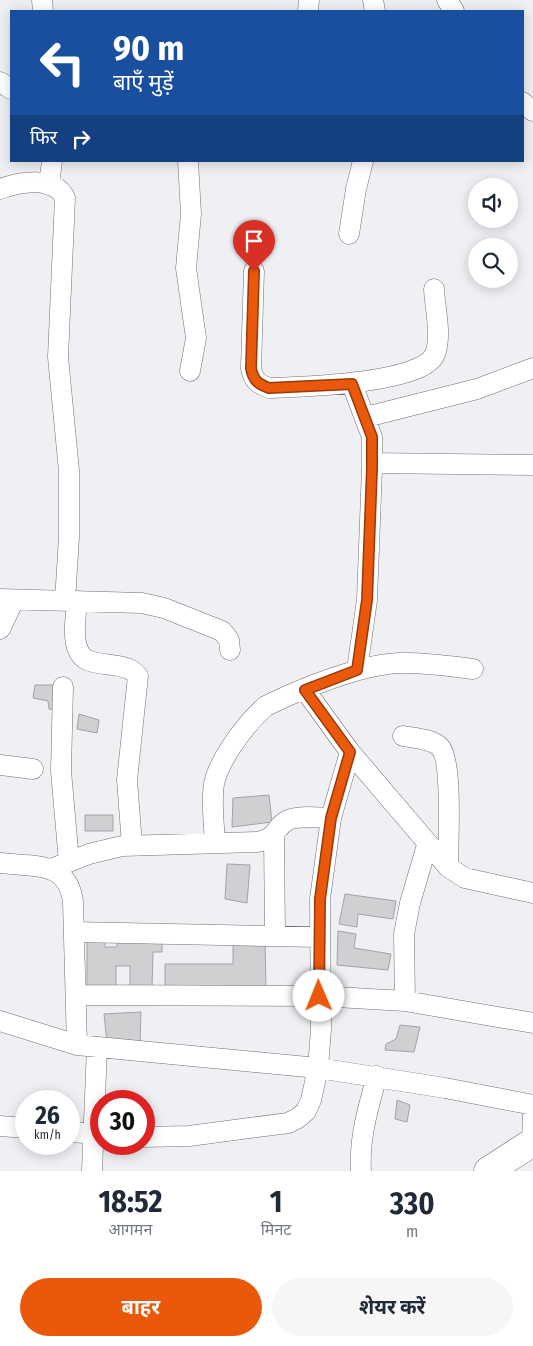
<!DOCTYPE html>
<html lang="hi">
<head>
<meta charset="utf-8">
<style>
	:root { --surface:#fff; --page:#f6f6f7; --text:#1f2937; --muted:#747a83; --accent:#ea580c }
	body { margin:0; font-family:"Fira Sans Condensed","Noto Sans Devanagari",sans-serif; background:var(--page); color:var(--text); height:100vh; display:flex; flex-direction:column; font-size:19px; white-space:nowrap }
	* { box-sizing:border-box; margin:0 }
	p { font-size:16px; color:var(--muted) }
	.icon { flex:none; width:28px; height:28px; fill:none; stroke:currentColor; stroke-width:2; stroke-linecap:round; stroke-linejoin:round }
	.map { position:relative; height:1171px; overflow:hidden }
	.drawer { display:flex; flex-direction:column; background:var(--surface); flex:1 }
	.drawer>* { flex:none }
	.guide { position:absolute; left:10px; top:10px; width:514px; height:152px; border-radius:0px; box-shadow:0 2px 12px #0003; background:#1a4fa0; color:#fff; overflow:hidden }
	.tools { position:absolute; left:468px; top:178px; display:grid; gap:10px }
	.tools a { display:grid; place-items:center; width:50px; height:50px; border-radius:50%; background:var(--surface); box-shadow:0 2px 12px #0003; font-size:25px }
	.speed { position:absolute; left:15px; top:1090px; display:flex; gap:10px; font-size:25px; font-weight:700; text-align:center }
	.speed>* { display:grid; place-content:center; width:65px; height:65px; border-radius:50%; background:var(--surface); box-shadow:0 2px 12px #0003; line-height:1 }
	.speed small { font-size:12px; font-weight:400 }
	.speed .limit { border:8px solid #d22; background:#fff; color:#111 }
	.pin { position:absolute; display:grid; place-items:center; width:42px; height:42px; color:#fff; margin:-51px -21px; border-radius:50% 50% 50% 0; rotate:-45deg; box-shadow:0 0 5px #0007 }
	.pin .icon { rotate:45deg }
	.me { position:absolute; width:55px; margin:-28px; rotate:359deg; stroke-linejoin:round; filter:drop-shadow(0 0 4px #0008) }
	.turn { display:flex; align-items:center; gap:18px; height:105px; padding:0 20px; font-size:22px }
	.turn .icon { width:65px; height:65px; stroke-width:2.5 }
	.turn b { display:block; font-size:35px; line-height:42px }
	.then { display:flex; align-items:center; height:48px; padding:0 20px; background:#0003; gap:10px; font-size:19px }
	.eta { display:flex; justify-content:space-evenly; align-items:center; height:85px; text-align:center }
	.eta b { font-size:30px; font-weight:700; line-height:35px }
	.cta { display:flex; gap:10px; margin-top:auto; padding:10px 20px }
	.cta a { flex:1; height:58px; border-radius:30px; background:var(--accent); color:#fff; font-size:20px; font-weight:700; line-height:58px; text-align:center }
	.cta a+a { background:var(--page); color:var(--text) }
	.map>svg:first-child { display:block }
	.building { fill:#d1cfd2; stroke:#a5a2a6 }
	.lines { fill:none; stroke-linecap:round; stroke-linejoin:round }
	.street-casing { stroke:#6f7073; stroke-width:21 }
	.secondary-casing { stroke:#6f7073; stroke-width:29 }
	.street { stroke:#fff; stroke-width:20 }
	.secondary { stroke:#fff; stroke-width:28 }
	.route-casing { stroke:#983908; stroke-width:12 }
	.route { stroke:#ea580c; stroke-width:9 }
</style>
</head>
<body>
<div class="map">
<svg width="533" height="1171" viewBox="0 0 533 1171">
	<rect width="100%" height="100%" fill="#eff0f4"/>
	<path class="building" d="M 35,685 L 60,685 L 59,711 L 49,709 L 48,701 L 33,698 Z
		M 79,714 L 99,720 L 97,733 L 77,729 Z
		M 269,795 L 272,822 L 232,827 L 233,798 Z
		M 85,815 L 113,815 L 113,831 L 85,831 Z
		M 227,864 L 250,865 L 247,903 L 225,899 Z
		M 345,894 L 396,901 L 393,919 L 358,914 L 357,927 L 339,924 Z
		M 338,931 L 356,934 L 354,948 L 391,954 L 388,970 L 337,965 Z
		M 233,937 L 265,937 L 266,993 L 165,994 L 165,964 L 233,964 Z
		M 87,940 L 105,940 L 105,947 L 117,947 L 117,941 L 162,942 L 162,952 L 153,952 L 152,988 L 130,988 L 130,966 L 116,966 L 116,988 L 87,988 Z
		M 141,1012 L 140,1045 L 107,1043 L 104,1014 Z
		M 400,1025 L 420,1027 L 414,1052 L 385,1050 L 386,1044 L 396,1039 Z
		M 397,1100 L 410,1105 L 407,1122 L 395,1119 Z"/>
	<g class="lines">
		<defs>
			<path id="street" d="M 42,0 L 43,11
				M 373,0 L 375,11
				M 447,0 L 454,11
				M 308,11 L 309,0
				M 0,82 L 11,89
				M 522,102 L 533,111
				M 188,161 L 191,214 L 186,268 L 196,338 L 190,371
				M 49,185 L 52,161
				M 0,189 C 19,182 54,175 65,198 L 58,357 L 69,471 L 69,537 L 65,601
				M 349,234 L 356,189 L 363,161
				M 254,271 L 251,368 C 253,380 258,384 269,388 C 299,387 423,384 435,354 C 442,335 435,309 434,289
				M 352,384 L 372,437 L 372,468 L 367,600 L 357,670
				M 366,417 L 477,389 L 533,368
				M 372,463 L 533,465
				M 0,599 L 142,603 L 164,608 L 222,631 L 229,640 L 230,650
				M 77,601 C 76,617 69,651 87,660 C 96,664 108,664 118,666 C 127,668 132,669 138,676 L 127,780 L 132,845
				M 0,629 L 14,600
				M 63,687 L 61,771 L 69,862
				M 305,690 L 350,752
				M 403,736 C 414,738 432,739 440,747 C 453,761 448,845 448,867
				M 0,765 L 33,769
				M 274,836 L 275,936
				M 215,842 C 214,823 211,803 214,784 C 219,759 247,722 266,706 C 300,689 362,664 400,663 C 425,662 449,666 473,669
				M 0,863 C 33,867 68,860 73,902 L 77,1045
				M 51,869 L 89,854 L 122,846 L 257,842 C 279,838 274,827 288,820 C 299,815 319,818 331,818
				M 74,932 L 319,937
				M 76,995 L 319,996 L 405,1001 L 533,1023
				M 405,1001 L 404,934 L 410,903 L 427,845
				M 0,1021 L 77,1045 L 318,1068 L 445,1088 L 533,1105
				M 0,1126 L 26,1128
				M 69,1132 L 101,1134
				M 144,1137 L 189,1136 L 288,1123 L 298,1118 L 306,1111 L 311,1100 L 318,1068 L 321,1029 L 320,899 L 331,818 L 350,752 L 448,867 L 465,878 L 533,893
				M 532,1142 L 533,1115
				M 92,1171 L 97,1047
				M 361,1171 C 359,1138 368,1108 377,1076"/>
			<path id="secondary" d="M 488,1171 L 533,1142"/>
		</defs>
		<use href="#street" class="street-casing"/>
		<use href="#secondary" class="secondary-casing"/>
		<use href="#street" class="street"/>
		<use href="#secondary" class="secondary"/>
	</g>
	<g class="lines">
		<defs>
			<path id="route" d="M 254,271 L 251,368 C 253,380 258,384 269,388 L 352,384 L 372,437 L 372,468 L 367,600 L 357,670 L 305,690 L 350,752 L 331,818 L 320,899 L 319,996"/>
		</defs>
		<use href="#route" class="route-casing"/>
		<use href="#route" class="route"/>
	</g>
</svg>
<div class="tools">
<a><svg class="icon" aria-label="sound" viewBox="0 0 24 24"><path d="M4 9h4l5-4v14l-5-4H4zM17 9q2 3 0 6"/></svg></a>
<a><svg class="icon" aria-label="search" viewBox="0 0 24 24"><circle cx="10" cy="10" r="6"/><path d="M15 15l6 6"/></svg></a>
</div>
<div class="speed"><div>26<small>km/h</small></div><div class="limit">30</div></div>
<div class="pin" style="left:254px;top:271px;background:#d93025"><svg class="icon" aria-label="arrive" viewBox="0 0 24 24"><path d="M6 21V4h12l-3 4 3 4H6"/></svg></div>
<svg class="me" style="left:319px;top:996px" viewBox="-20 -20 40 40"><circle r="19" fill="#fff"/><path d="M0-13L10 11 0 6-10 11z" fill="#ea580c"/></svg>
<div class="guide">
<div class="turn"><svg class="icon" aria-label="left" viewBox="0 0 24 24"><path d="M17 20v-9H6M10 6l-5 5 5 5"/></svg><div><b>90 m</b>बाएँ मुड़ें</div></div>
<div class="then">फिर<svg class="icon" aria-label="right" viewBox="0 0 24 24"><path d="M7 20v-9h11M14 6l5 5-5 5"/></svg></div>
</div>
</div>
<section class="drawer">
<div class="eta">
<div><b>18:52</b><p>आगमन</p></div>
<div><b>1</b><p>मिनट</p></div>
<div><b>330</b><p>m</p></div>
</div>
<div class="cta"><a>बाहर</a><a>शेयर करें</a></div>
</section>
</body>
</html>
